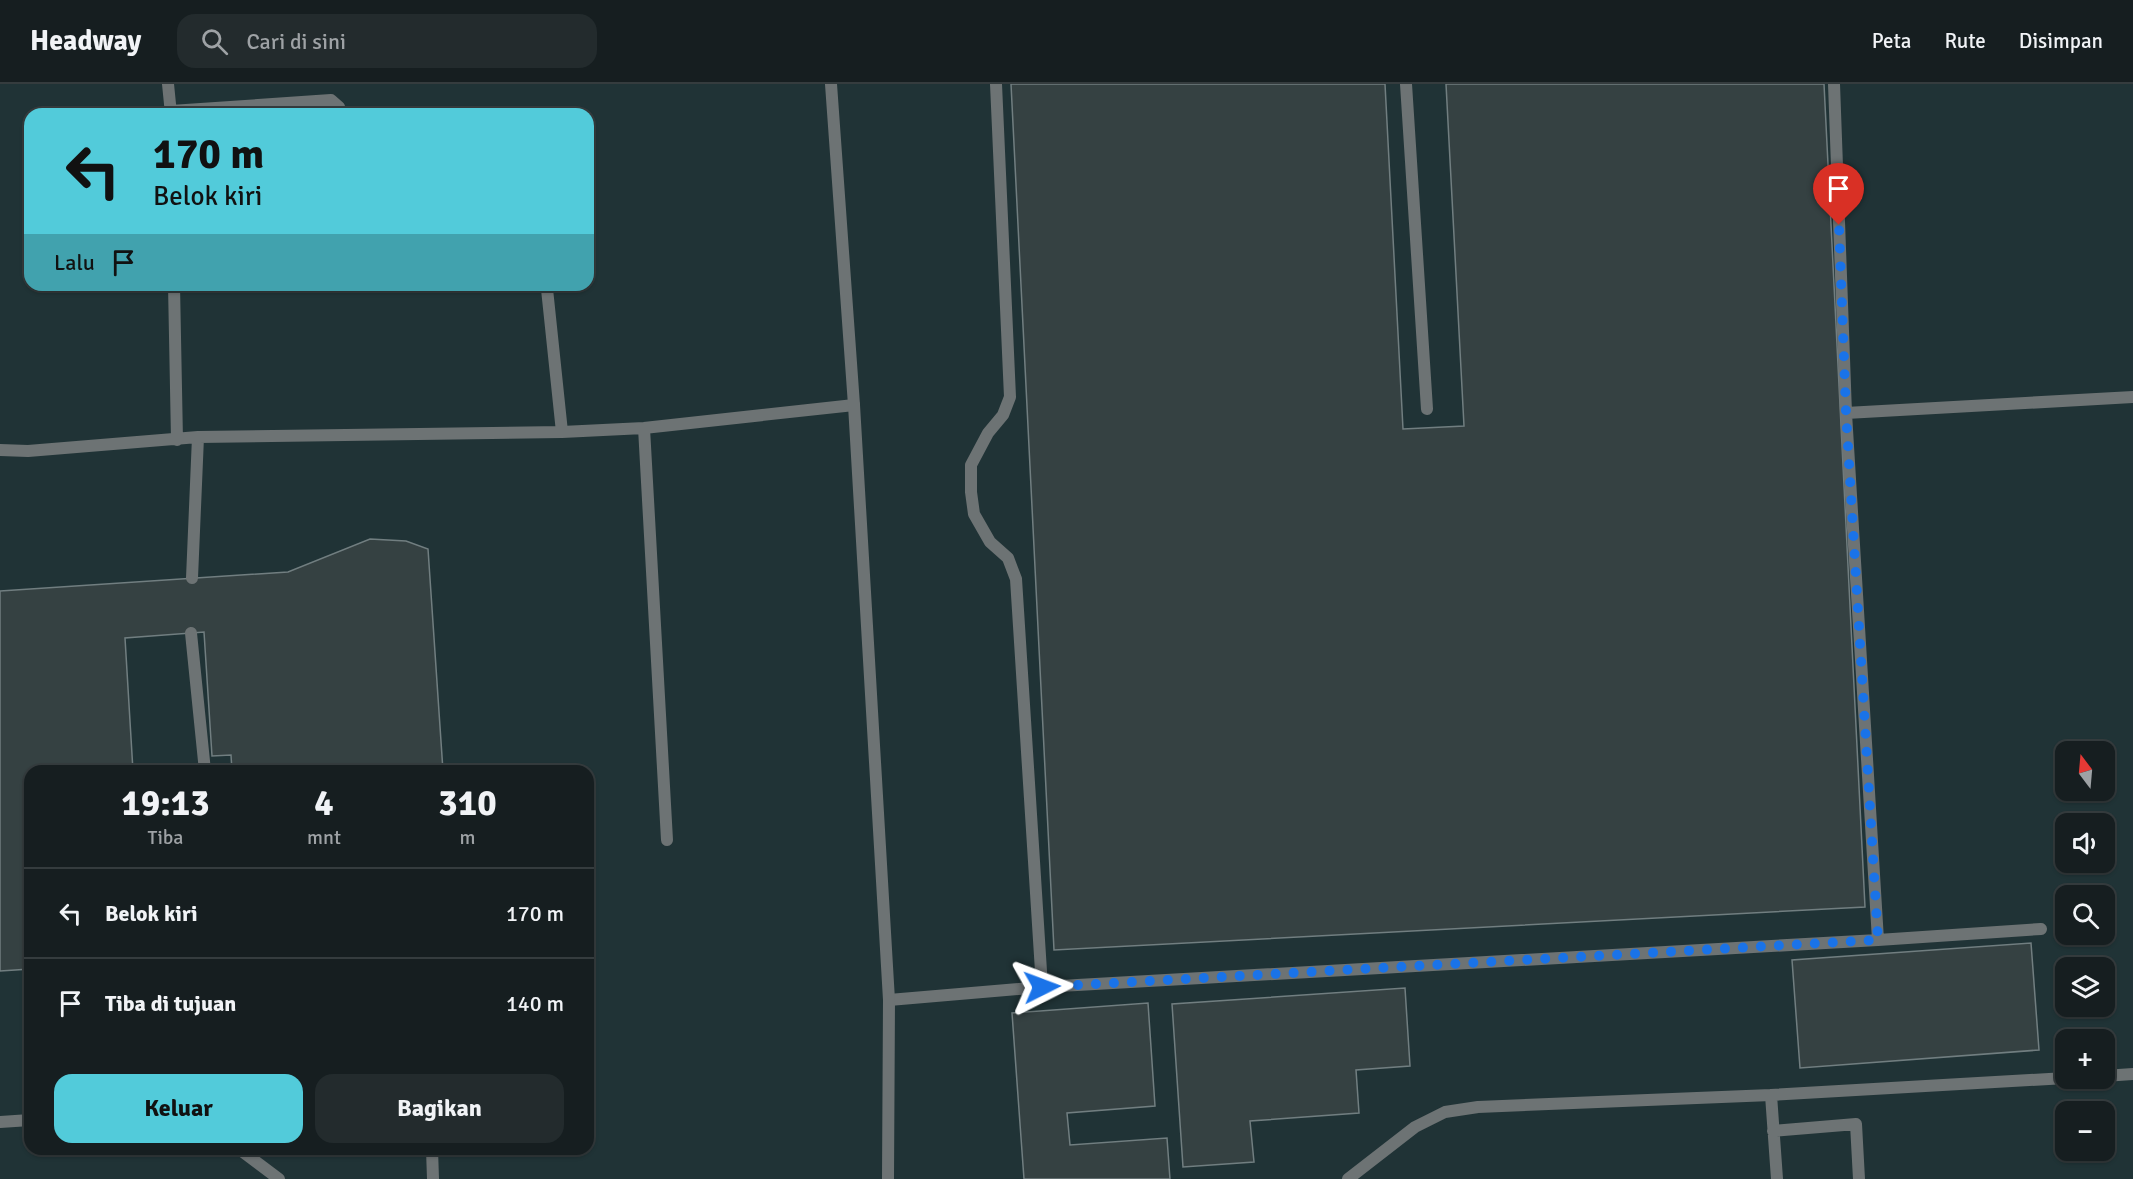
<!DOCTYPE html>
<html lang="id">
<head>
<meta charset="utf-8">
<style>
	:root { --surface:#161e20; --page:#232b2d; --text:#f1f3f6; --muted:#9ea2a5; --line:#353c3e; --accent:#52cbda }
	body { margin:0; font-family:Signika,sans-serif; background:var(--page); color:var(--text); height:100vh; display:flex; flex-direction:column; font-size:22px; white-space:nowrap }
	* { box-sizing:border-box; margin:0 }
	p { font-size:20px; color:var(--muted) }
	.icon { flex:none; width:33px; height:33px; fill:none; stroke:currentColor; stroke-width:2; stroke-linecap:round; stroke-linejoin:round }
	.map { position:relative; flex:1; overflow:hidden }
	.details { position:absolute; left:24px; top:681px; width:570px; height:390px; display:flex; flex-direction:column; background:var(--surface); border-radius:18px; box-shadow:0 2px 4px #0004,0 0 0 2px var(--line) }
	.details>* { flex:none }
	.hud { position:absolute; left:24px; top:24px; width:570px; height:183px; border-radius:18px; box-shadow:0 2px 4px #0004,0 0 0 2px var(--line); background:#52cbda; color:#111; overflow:hidden }
	.needle { width:39px; rotate:344deg }
	.controls { position:absolute; left:2055px; top:657px; display:grid; gap:12px }
	.controls a { display:grid; place-items:center; width:60px; height:60px; border-radius:12px; background:var(--surface); box-shadow:0 2px 4px #0004,0 0 0 2px var(--line); font-size:30px }
	.pin { position:absolute; display:grid; place-items:center; width:51px; height:51px; color:#fff; margin:-62px -26px; border-radius:50% 50% 50% 0; rotate:-45deg; box-shadow:0 0 6px #0007 }
	.pin .icon { rotate:45deg }
	.me { position:absolute; width:66px; margin:-33px; rotate:87deg; stroke-linejoin:round; filter:drop-shadow(0 0 4px #0008) }
	.turn { display:flex; align-items:center; gap:21px; height:126px; padding:0 30px; font-size:27px }
	.turn .icon { width:78px; height:78px; stroke-width:2.5 }
	.turn b { display:block; font-size:42px; line-height:51px }
	.then { display:flex; align-items:center; height:57px; padding:0 30px; background:#0003; gap:12px; font-size:22px }
	.eta { display:flex; justify-content:space-evenly; align-items:center; height:102px; text-align:center }
	.eta b { font-size:36px; font-weight:800; line-height:42px }
	.primary-button { display:flex; gap:12px; margin-top:auto; padding:12px 30px }
	.primary-button a { flex:1; height:69px; border-radius:18px; background:var(--accent); color:#111; font-size:24px; font-weight:800; line-height:69px; text-align:center }
	.primary-button a+a { background:var(--page); color:var(--text) }
	ul { padding:0; list-style:none }
	li { display:flex; align-items:center; gap:18px; height:90px; padding:0 30px; border-top:2px solid var(--line) }
	li div { flex:1 }
	li b { display:block; font-size:22px }
	li em { font-style:normal }
	header { display:flex; align-items:center; gap:36px; box-sizing:border-box; height:84px; padding:0 30px; background:var(--surface); border-bottom:2px solid var(--line) }
	header strong { font-size:28px }
	nav { display:flex; gap:33px; margin-inline-start:auto; font-size:21px }
	.search { width:420px; height:54px; background:var(--page); display:flex; align-items:center; gap:15px; box-sizing:border-box; padding:0 21px; border-radius:18px; color:var(--muted); font-size:22px }
	.map>svg:first-child { display:block }
	.built { fill:#203336; fill-rule:evenodd }
	.building { fill:#354142; stroke:#717e80; stroke-width:1.5 }
	.lines { fill:none; stroke-linecap:round; stroke-linejoin:round }
	.lane { stroke:#6d7374; stroke-width:12 }
	.street { stroke:#6d7374; stroke-width:12 }
	.route { stroke:#1a73e8; stroke-width:10; stroke-dasharray:0 18 }
</style>
</head>
<body>
<header>
<strong>Headway</strong>
<div class="search"><svg class="icon" aria-label="search" viewBox="0 0 24 24"><circle cx="10" cy="10" r="6"/><path d="M15 15l6 6"/></svg>Cari di sini</div>
<nav><a>Peta</a><a>Rute</a><a>Disimpan</a></nav>
</header>
<div class="map">
<svg width="2133" height="1095" viewBox="0 0 2133 1095">
	<rect width="100%" height="100%" fill="#1d282a"/>
	<path class="built" d="M 0,0 L 2133,0 L 2133,1095 L 0,1095 ZM 30,30 L 588,30 L 588,201 L 30,201 ZM 2066,668 L 2104,668 L 2104,706 L 2066,706 ZM 30,687 L 588,687 L 588,1065 L 30,1065 ZM 2066,740 L 2104,740 L 2104,778 L 2066,778 ZM 2066,812 L 2104,812 L 2104,850 L 2066,850 ZM 2066,884 L 2104,884 L 2104,922 L 2066,922 ZM 2066,956 L 2104,956 L 2104,994 L 2066,994 ZM 2066,1028 L 2104,1028 L 2104,1066 L 2066,1066 Z"/>
	<path class="building" d="M 1011,0 L 1385,0 L 1403,345 L 1464,342 L 1446,0 L 1824,0 L 1865,823 L 1054,866 Z
		M 370,455 L 406,457 L 428,465 L 443,687 L 232,687 L 231,671 L 212,672 L 204,548 L 125,554 L 133,687 L 30,687 L 30,885 L 0,887 L 0,507 L 288,488 Z
		M 2031,859 L 2039,966 L 1800,984 L 1792,876 Z
		M 1405,904 L 1410,982 L 1356,986 L 1359,1029 L 1250,1037 L 1254,1078 L 1183,1083 L 1172,920 Z
		M 1148,919 L 1155,1022 L 1067,1029 L 1070,1061 L 1167,1054 L 1170,1095 L 1024,1095 L 1012,929 Z"/>
	<g class="lines">
		<path class="lane" d="M 168,0 L 171,30
			M 996,0 L 1010,313 L 1003,331 L 988,349 L 971,381 L 971,408 L 974,430 L 990,458 L 1008,474 L 1016,495 L 1042,903
			M 1406,0 L 1427,325
			M 171,27 L 331,16 L 339,23 L 341,30
			M 174,201 L 177,356
			M 547,205 L 562,348
			M 1846,329 L 2133,313
			M 644,344 L 667,756
			M 0,366 L 28,367 L 198,353 L 562,348 L 644,344 L 854,321
			M 192,494 L 198,353
			M 191,549 L 205,687
			M 1878,856 L 2041,845
			M 889,916 L 1042,903 L 1878,856 L 1846,329 L 1834,0
			M 30,928 L 30,943
			M 2104,992 L 2133,990
			M 1771,1011 L 1777,1095
			M 0,1038 L 30,1036
			M 1773,1047 L 1856,1040 L 1859,1095
			M 239,1065 L 279,1095
			M 432,1065 L 433,1095
			M 1348,1095 L 1415,1043 L 1445,1028 L 1478,1023 L 1771,1011 L 2066,994"/>
		<path class="street" d="M 831,0 L 854,321 L 889,916 L 888,1095"/>
	</g>
	<g class="lines">
		<path class="route" d="M 1042,903 L 1878,856 L 1846,329 L 1839,141"/>
	</g>
</svg>
<div class="controls">
<a><svg class="needle" viewBox="-14 -14 28 28"><path d="M0-13l5 13h-10z" fill="#e53935"/><path d="M0 13l5-13h-10z" fill="#9ea2a5"/></svg></a>
<a><svg class="icon" aria-label="sound" viewBox="0 0 24 24"><path d="M4 9h4l5-4v14l-5-4H4zM17 9q2 3 0 6"/></svg></a>
<a><svg class="icon" aria-label="search" viewBox="0 0 24 24"><circle cx="10" cy="10" r="6"/><path d="M15 15l6 6"/></svg></a>
<a><svg class="icon" aria-label="layers" viewBox="0 0 24 24"><path d="M12 4l9 5-9 5-9-5zM3 14l9 5 9-5"/></svg></a>
<a>+</a>
<a>−</a>
</div>
<div class="pin" style="left:1839px;top:141px;background:#d93025"><svg class="icon" aria-label="arrive" viewBox="0 0 24 24"><path d="M6 21V4h12l-3 4 3 4H6"/></svg></div>
<svg class="me" style="left:1042px;top:903px" viewBox="-20 -20 40 40"><path d="M0-17L14 15 0 8-14 15z" fill="#1a73e8" stroke="#fff" stroke-width="4"/></svg>
<div class="hud">
<div class="turn"><svg class="icon" aria-label="left" viewBox="0 0 24 24"><path d="M17 20v-9H6M10 6l-5 5 5 5"/></svg><div><b>170 m</b>Belok kiri</div></div>
<div class="then">Lalu<svg class="icon" aria-label="arrive" viewBox="0 0 24 24"><path d="M6 21V4h12l-3 4 3 4H6"/></svg></div>
</div>
<section class="details">
<div class="eta">
<div><b>19:13</b><p>Tiba</p></div>
<div><b>4</b><p>mnt</p></div>
<div><b>310</b><p>m</p></div>
</div>
<ul>
<li><svg class="icon" aria-label="left" viewBox="0 0 24 24"><path d="M17 20v-9H6M10 6l-5 5 5 5"/></svg><div><b>Belok kiri</b></div><em>170 m</em></li>
<li><svg class="icon" aria-label="arrive" viewBox="0 0 24 24"><path d="M6 21V4h12l-3 4 3 4H6"/></svg><div><b>Tiba di tujuan</b></div><em>140 m</em></li>
</ul>
<div class="primary-button"><a>Keluar</a><a>Bagikan</a></div>
</section>
</div>
</body>
</html>
